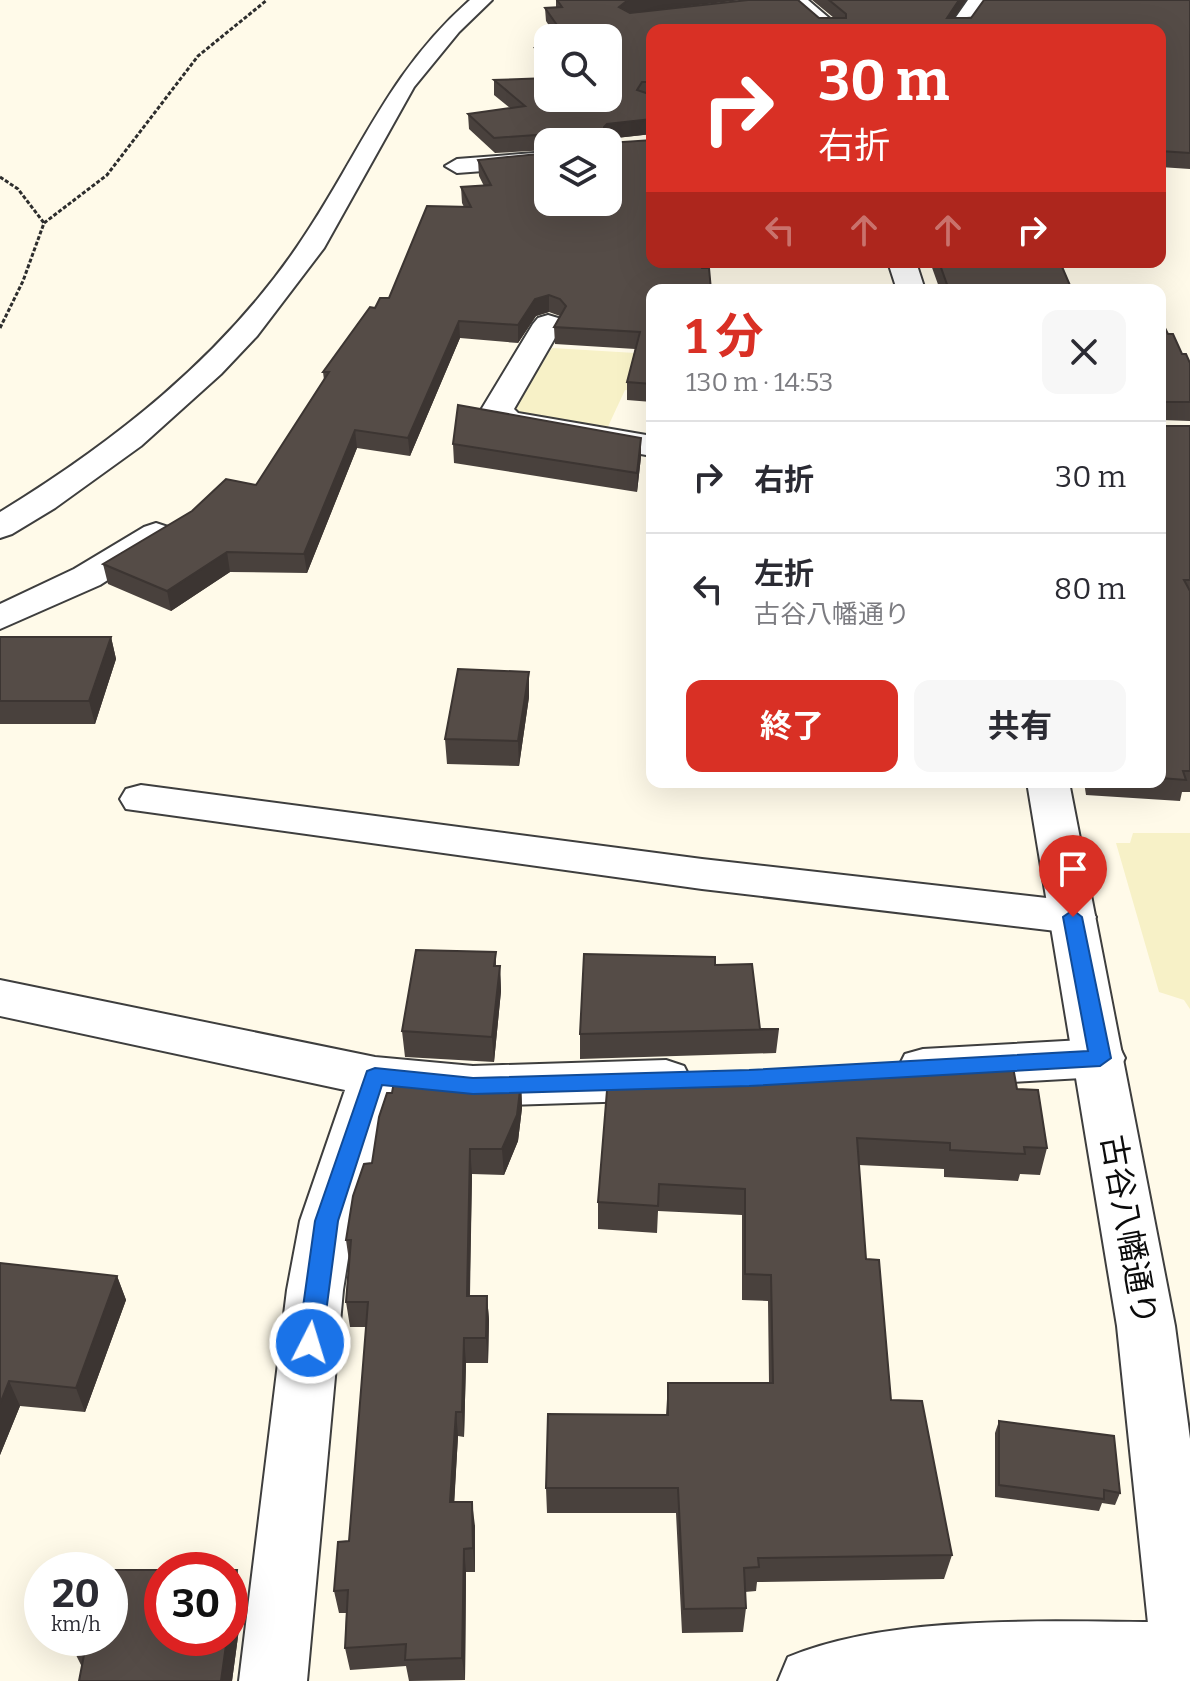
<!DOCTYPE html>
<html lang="ja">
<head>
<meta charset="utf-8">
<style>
	:root { --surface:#fff; --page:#f7f7f7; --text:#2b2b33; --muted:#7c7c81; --line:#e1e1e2; --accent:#d93025 }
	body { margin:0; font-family:Bitter,"Noto Sans JP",serif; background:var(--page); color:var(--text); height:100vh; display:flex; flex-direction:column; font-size:30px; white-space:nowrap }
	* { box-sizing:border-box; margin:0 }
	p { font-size:26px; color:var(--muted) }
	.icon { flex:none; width:44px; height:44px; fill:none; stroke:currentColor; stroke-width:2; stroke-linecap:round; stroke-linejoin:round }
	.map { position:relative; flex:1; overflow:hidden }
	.details { position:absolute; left:646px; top:284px; width:520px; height:504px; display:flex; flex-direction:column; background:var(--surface); border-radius:16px; box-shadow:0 8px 32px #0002 }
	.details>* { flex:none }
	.top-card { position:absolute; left:646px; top:24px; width:520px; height:244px; border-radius:16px; box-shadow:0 8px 32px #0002; background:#d93025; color:#fff; overflow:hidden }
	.controls { position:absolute; left:534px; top:24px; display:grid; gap:16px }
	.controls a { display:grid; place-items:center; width:88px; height:88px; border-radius:16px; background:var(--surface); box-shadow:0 8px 32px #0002; font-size:40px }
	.speed { position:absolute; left:24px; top:1552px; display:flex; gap:16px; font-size:40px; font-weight:700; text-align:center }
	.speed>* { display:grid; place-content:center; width:104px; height:104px; border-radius:50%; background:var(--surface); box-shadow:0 8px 32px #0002; line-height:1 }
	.speed small { font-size:20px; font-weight:400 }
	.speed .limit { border:12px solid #d22; background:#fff; color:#111 }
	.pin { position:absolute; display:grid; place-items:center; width:68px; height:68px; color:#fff; margin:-82px -34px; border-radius:50% 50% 50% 0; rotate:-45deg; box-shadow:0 0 8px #0007 }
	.pin .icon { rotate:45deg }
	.me { position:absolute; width:88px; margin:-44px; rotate:5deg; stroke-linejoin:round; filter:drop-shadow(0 0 6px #0008) }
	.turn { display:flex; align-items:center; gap:28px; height:168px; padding:0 40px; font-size:36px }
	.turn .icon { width:104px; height:104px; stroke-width:2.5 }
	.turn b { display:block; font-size:56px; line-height:68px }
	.lanes { display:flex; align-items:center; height:76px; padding:0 40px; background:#0003; justify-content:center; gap:40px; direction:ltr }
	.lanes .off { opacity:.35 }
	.round { display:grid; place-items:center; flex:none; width:84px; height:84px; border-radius:16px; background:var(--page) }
	.headline { display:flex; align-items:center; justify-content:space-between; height:136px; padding:0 40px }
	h1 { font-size:48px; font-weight:700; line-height:60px; color:var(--accent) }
	.primary-button { display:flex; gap:16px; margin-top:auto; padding:16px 40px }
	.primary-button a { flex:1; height:92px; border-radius:16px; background:var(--accent); color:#fff; font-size:32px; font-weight:700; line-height:92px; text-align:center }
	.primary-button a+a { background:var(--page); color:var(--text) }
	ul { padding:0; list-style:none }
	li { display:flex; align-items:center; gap:24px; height:112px; padding:0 40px; border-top:2px solid var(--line) }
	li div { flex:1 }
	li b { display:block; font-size:30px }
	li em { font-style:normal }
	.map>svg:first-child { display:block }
	.farmland { fill:#f7f1c7 }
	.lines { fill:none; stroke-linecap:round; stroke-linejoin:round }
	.minor-casing { stroke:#3e3e3e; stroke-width:4 }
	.tertiary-casing { stroke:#3e3e3e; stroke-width:4 }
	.path { stroke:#2d2d2d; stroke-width:3; stroke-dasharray:4 2; stroke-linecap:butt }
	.minor { fill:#fff; fill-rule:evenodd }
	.tertiary { fill:#fff; fill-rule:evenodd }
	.wall { fill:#49413d }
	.shaded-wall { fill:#3c3532 }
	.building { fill:#554c47; stroke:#3c3532; stroke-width:2 }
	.route { fill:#1a73e8; stroke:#114b97; stroke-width:2 }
	.labels { text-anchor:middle; stroke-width:8; stroke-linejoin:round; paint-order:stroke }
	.near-street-label { font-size:32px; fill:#0b0b0b; stroke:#fff }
</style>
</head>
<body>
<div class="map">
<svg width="1190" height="1681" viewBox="0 0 1190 1681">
	<rect width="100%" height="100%" fill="#fffae9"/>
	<path class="farmland" d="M 552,348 L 652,354 L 652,392 L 625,390 L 605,433 L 522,416 L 513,410 Z
		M 1133,833 L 1190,833 L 1190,1009 L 1184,1000 L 1159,992 L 1116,843 L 1130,843 Z"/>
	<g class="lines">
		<defs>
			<path id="minor" d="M 470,0 L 492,0 L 459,32 L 414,87 L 324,248 L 257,336 L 221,374 L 141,446 L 55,508 L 12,534 L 0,538 L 0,512 C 113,443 221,358 297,247 C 358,159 386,74 470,0 Z
				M 786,0 L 808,0 L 843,30 L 820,30 Z
				M 548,152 L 548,166 L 457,173 L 445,166 L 457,159 Z
				M 548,315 L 558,318 L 563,324 L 514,409 L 518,413 L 652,436 L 652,456 L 508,431 C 495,427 489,421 481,410 L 533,324 L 538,318 Z
				M 156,523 L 168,527 L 174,534 L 168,541 L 100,585 L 0,629 L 0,604 L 74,569 L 144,527 Z
				M 141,785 L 702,859 L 1073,901 L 1089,906 L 1096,917 L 1089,928 L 1073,933 L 702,889 L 126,809 L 120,799 L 126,789 Z
				M 0,980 L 375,1057 L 473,1066 L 666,1060 L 684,1066 L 691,1080 L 684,1094 L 666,1100 L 473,1106 L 394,1098 L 354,1221 L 343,1290 L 307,1681 L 239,1681 L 287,1290 L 300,1221 L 345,1090 L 0,1016 Z
				M 1100,1039 L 1118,1044 L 1125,1058 L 1118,1072 L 1100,1077 L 923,1087 L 905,1082 L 898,1068 L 905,1054 L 923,1049 Z
				M 1186,1622 L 1190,1624 L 1190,1681 L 778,1681 L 788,1657 C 900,1611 1065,1623 1186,1622 Z"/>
			<path id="tertiary" d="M 968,0 L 988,0 L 967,30 L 947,30 Z
				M 888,262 L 916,262 L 925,290 L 897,290 Z
				M 1027,782 L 1069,782 L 1175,1326 L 1190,1439 L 1190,1681 L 1154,1681 L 1117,1326 Z"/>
		</defs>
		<use href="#minor" class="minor-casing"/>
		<use href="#tertiary" class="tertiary-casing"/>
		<path class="path" d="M 0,177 L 18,189 L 44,223
			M 0,328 L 23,281 L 44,223 L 107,175 L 198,56 L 267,0"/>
		<use href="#minor" class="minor"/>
		<use href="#tertiary" class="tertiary"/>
	</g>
	<path class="wall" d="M 556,0 L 741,0 L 629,13 L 819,18 L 834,18 L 812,0 L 966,0 L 954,18 L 1190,0 L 1190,169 L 1160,167 L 1160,30 L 652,30 L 652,134 L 607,139 L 608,142 L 548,142 L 548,150 L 495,153 L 469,129 L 468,114 L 510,108 L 494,95 L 494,80 L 608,98 L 557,38 L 546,21 L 545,8 L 556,7 Z
		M 548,39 L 548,77 L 536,62 L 535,48 L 548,47 Z
		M 478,160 L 652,290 L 652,402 L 627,400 L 627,382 L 635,349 L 555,344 L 554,327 L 560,316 L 549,312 L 536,316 L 518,343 L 460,338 L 410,456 L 357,448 L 307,573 L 230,572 L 171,611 L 108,584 L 103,564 L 256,485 L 324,380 L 323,372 L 375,308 L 389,298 L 464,207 L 462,203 L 461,187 L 484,186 L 479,176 Z
		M 930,262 L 1060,262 L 1072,290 L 940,290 Z
		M 1160,318 L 1168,334 L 1182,354 L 1190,363 L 1190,421 L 1162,420 L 1162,426 L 1190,426 L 1190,792 L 1182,792 L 1180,801 L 1086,795 L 1084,782 L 1160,782 Z
		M 641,438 L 641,457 L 637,492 L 454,463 L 453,444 Z
		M 0,637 L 111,637 L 116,659 L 95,724 L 0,724 Z
		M 529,697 L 519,766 L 447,764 L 445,739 Z
		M 496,952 L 496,966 L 500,966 L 501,991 L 494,1062 L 405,1057 L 402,1031 Z
		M 715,965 L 760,1029 L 779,1029 L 776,1053 L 580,1059 L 580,1034 Z
		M 608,1078 L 1017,1089 L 1047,1148 L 1040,1175 L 1020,1174 L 1018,1181 L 944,1177 L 944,1169 L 859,1165 L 866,1259 L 891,1400 L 952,1555 L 944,1579 L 757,1582 L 756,1591 L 745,1592 L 746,1608 L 743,1632 L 682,1633 L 676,1513 L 547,1513 L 546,1488 L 666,1415 L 668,1383 L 769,1383 L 768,1301 L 742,1300 L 742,1215 L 658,1211 L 657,1233 L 598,1229 L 598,1202 Z
		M 521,1082 L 522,1108 L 518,1141 L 504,1175 L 472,1174 L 470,1296 L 487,1296 L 489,1320 L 488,1363 L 466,1363 L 464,1437 L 458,1436 L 454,1502 L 475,1526 L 475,1572 L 466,1572 L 465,1680 L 409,1681 L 406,1666 L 350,1670 L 345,1648 L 346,1613 L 339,1613 L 334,1591 L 349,1541 L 366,1327 L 350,1327 L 346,1302 L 349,1261 L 346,1240 L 372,1163 L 471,1083 Z
		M 0,1263 L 117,1276 L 126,1300 L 85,1412 L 20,1406 L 0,1455 Z
		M 999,1421 L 1120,1493 L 1115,1505 L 1102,1503 L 1099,1511 L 995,1497 L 995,1433 Z
		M 244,1592 L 232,1681 L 79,1681 L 82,1667 L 76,1655 Z"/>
	<path class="shaded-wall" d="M 628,0 L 741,0 L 629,13 L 619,7 Z
		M 959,0 L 966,0 L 946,30 L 947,18 Z
		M 652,119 L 652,134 L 607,139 L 604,127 L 607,124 Z
		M 549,295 L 549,312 L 536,316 L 518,343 L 518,325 L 535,299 Z
		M 459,321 L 460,338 L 410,456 L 408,438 Z
		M 355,430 L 357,448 L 307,573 L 304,554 Z
		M 641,438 L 641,457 L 637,492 L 637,473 Z
		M 227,552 L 230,572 L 171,611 L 167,591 Z
		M 111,637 L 116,659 L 95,724 L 89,701 Z
		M 529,672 L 529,697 L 519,766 L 518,741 Z
		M 500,966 L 501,991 L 494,1062 L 492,1037 Z
		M 521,1082 L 522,1108 L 518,1141 L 504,1175 L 502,1149 Z
		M 470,1149 L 472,1174 L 469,1321 L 467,1296 Z
		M 117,1276 L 126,1300 L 85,1412 L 76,1388 Z
		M 487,1296 L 489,1320 L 488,1363 L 486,1338 Z
		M 464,1338 L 466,1363 L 464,1437 L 462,1412 Z
		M 9,1381 L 20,1406 L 0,1455 L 0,1404 Z
		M 456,1412 L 458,1436 L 453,1525 L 450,1502 Z
		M 472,1502 L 475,1526 L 475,1572 L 473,1548 Z
		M 464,1549 L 466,1572 L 465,1680 L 462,1658 Z
		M 237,1570 L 244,1592 L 232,1681 L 221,1681 L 227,1638 L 230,1638 L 230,1620 Z"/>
	<path class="building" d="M 557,0 L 628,0 L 619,7 L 630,13 L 748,0 L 798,0 L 819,18 L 846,18 L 846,14 L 829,0 L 959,0 L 947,18 L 971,18 L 984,0 L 1190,0 L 1190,153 L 1160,151 L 1160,30 L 652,30 L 652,82 L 642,82 L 637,90 L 652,95 L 652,119 L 607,124 L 604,127 L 608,142 L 550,142 L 550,134 L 494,138 L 468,114 L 525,106 L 494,80 L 548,78 L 548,98 L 608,98 L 608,38 L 562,38 L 566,38 L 545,8 L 562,7 Z
		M 548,47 L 548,63 L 535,48 Z
		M 652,140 L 652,262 L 699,262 L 702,268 L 709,268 L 711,290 L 652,290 L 652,384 L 627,382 L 640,332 L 554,327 L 566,306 L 560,299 L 549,295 L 535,299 L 518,325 L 459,321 L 408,438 L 355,430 L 304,554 L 227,552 L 167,591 L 103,564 L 192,511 L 226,479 L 256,485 L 329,372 L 323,372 L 370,307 L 375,308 L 380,298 L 389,298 L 427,206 L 471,207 L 461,187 L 491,185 L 478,160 L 548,153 L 548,202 L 608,202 L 608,142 L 608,143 Z
		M 939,262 L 1060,262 L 1072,290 L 949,290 Z
		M 1160,318 L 1168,334 L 1173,334 L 1182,354 L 1186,354 L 1190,363 L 1190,402 L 1162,402 L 1162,426 L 1190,426 L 1190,580 L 1184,580 L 1190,591 L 1190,771 L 1183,771 L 1186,780 L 1160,778 Z
		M 458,405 L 641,438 L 637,473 L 453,444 Z
		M 0,637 L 111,637 L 89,701 L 0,701 Z
		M 458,669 L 529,672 L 518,741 L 445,739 Z
		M 416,950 L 496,952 L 494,966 L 500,966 L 492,1037 L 402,1031 Z
		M 584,954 L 715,957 L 715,965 L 752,964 L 760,1029 L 779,1029 L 580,1034 Z
		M 944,1063 L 1013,1067 L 1017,1089 L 1038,1090 L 1047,1148 L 1024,1147 L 1025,1154 L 950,1150 L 950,1143 L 857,1138 L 866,1259 L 879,1260 L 891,1400 L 922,1401 L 952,1555 L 758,1558 L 759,1567 L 744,1568 L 746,1608 L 684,1609 L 678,1488 L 546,1488 L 548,1414 L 668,1415 L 668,1383 L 773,1383 L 771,1275 L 745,1274 L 745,1189 L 659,1184 L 658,1206 L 598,1202 L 608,1078 Z
		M 395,1076 L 471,1083 L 521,1082 L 517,1115 L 502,1149 L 470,1149 L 467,1296 L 487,1296 L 486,1338 L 464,1338 L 462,1412 L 456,1412 L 450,1502 L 472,1502 L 473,1548 L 464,1549 L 462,1658 L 405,1660 L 406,1644 L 345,1648 L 348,1590 L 334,1591 L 338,1542 L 349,1541 L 368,1302 L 346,1302 L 351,1240 L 346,1240 L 353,1196 L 364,1164 L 372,1163 L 379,1117 L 387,1093 L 392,1093 Z
		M 0,1263 L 117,1276 L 76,1388 L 9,1381 L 0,1404 Z
		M 999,1421 L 1114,1436 L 1120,1493 L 1104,1490 L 1104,1499 L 999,1485 Z
		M 110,1570 L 162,1570 L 162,1638 L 227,1638 L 221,1681 L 79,1681 L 84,1655 L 76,1655 L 80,1638 L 110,1638 Z
		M 181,1570 L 237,1570 L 230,1620 L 230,1570 Z"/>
	<path class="route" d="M 1073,910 L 1082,917 L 1111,1058 L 1100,1066 L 749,1086 L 473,1094 L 382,1085 L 338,1221 L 322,1343 L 318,1351 L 310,1354 L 301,1351 L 298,1343 L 315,1221 L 367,1071 L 375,1068 L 473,1078 L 749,1070 L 1088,1051 L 1063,917 Z"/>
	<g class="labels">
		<g class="near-street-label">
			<text transform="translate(1129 1230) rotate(80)" y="11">古谷八幡通り</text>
		</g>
	</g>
</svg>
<div class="controls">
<a><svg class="icon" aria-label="search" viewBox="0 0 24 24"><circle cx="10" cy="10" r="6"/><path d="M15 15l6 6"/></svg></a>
<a><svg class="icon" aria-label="layers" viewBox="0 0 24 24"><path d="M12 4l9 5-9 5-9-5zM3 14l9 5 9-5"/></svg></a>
</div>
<div class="speed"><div>20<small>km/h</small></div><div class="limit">30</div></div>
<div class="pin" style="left:1073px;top:917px;background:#d93025"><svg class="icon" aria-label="arrive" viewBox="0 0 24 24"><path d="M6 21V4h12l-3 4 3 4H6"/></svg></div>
<svg class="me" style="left:310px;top:1343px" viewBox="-20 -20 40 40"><circle r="17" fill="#1a73e8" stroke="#fff" stroke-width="3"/><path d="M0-11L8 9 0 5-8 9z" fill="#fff"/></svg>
<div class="top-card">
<div class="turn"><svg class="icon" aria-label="right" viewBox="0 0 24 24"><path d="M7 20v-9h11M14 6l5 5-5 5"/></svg><div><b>30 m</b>右折</div></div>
<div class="lanes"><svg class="icon off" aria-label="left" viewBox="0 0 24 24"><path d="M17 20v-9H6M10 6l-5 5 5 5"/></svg><svg class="icon off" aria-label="ahead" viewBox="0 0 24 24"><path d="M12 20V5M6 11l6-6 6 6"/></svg><svg class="icon off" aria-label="ahead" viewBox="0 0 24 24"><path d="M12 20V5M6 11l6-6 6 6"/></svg><svg class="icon" aria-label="right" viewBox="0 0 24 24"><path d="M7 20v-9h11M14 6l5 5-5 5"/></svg></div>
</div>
<section class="details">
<div class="headline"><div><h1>1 分</h1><p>130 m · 14:53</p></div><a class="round"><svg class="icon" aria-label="close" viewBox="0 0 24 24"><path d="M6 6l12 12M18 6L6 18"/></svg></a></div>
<ul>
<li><svg class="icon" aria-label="right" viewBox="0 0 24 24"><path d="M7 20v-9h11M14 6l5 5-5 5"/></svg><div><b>右折</b></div><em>30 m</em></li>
<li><svg class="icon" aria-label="left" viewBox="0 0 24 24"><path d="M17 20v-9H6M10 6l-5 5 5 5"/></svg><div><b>左折</b><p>古谷八幡通り</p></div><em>80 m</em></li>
</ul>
<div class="primary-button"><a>終了</a><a>共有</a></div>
</section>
</div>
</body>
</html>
